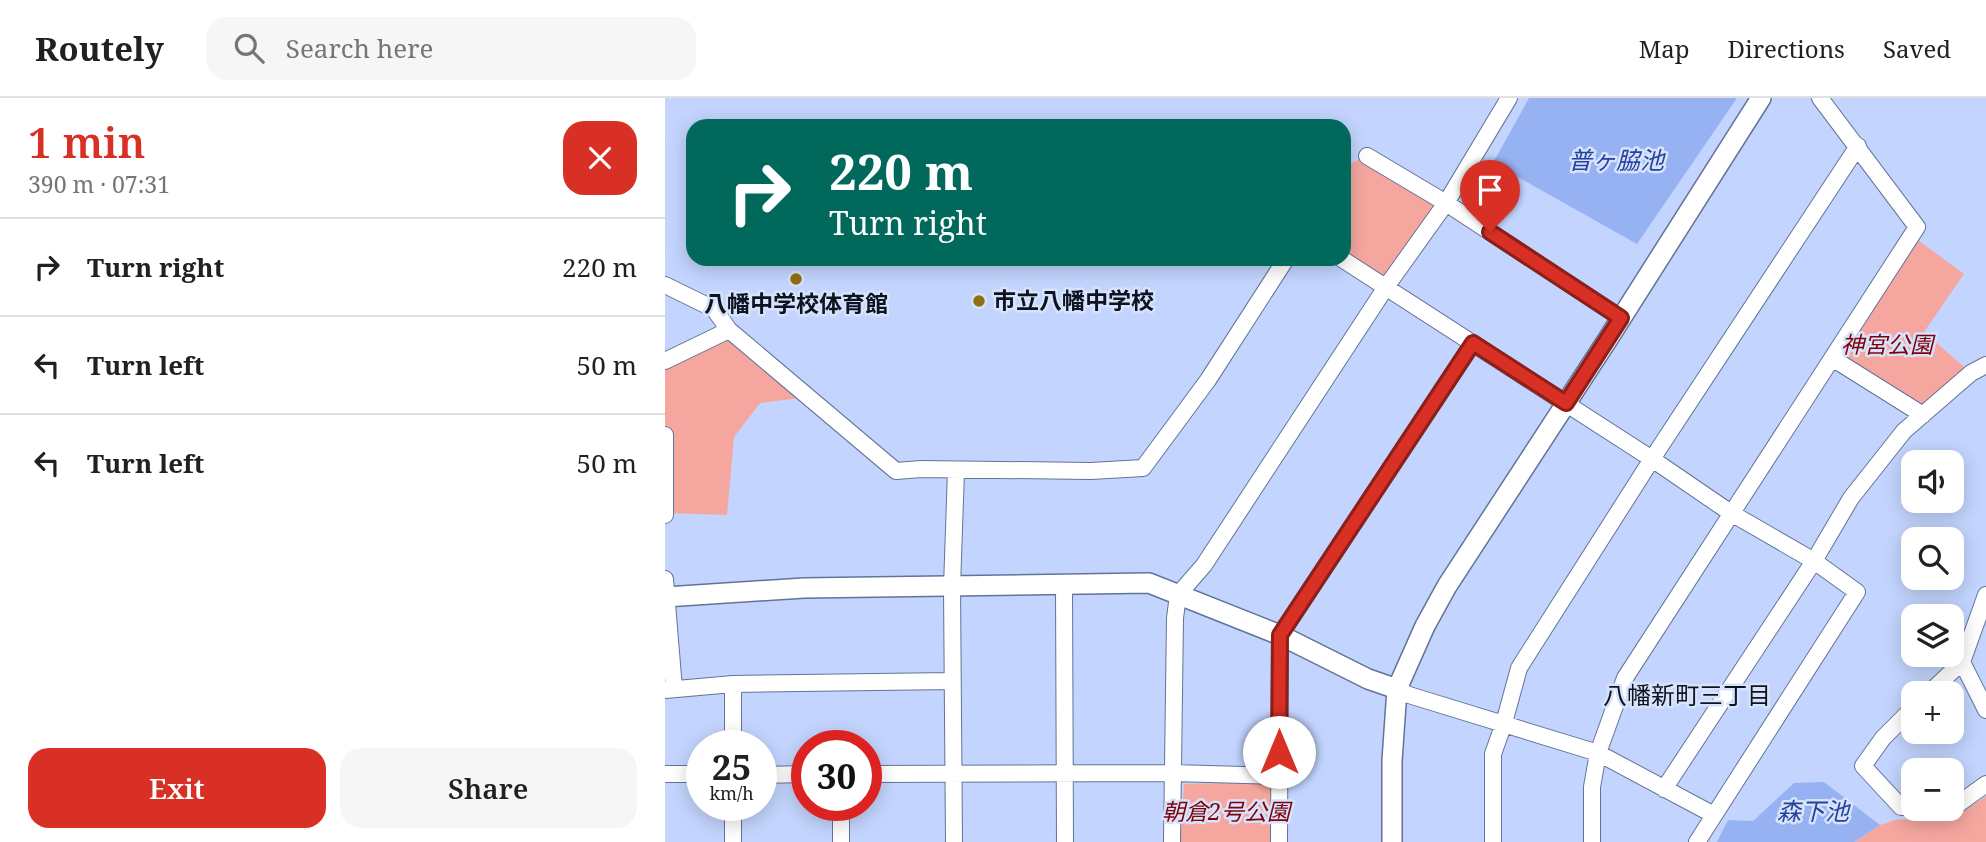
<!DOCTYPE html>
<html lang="en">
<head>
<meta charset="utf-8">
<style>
	:root { --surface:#fff; --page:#f6f6f6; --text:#202124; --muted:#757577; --line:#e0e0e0; --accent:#d93025 }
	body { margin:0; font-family:"Noto Serif","Noto Sans JP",serif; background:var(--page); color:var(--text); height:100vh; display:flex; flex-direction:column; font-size:26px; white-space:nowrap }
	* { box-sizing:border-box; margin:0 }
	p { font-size:23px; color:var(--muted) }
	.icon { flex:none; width:38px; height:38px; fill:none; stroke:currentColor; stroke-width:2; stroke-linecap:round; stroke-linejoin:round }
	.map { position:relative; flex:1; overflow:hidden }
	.side { display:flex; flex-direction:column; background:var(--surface); width:665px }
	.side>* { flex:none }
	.guide { position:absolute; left:21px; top:21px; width:665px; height:147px; border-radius:21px; box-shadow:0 4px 18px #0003; background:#00695c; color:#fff; overflow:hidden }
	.controls { position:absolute; left:1236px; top:352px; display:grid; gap:14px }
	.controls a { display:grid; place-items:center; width:63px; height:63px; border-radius:14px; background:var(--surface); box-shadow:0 4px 18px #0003; font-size:35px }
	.speed { position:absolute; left:21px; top:632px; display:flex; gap:14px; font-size:35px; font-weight:700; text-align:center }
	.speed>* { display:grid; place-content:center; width:91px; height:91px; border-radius:50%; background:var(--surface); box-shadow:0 4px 18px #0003; line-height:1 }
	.speed small { font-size:18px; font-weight:400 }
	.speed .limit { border:10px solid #d22; background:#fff; color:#111 }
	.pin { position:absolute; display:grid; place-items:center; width:60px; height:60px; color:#fff; margin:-72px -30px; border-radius:50% 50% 50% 0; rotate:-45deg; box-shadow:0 0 7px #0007 }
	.pin .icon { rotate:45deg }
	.me { position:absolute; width:77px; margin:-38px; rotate:0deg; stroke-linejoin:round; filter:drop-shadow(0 0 5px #0008) }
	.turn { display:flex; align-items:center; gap:24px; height:147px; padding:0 28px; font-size:32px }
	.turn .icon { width:91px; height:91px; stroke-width:2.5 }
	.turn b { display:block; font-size:49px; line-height:60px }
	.round { display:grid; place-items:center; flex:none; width:74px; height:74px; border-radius:21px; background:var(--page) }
	.summary { display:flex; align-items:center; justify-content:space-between; height:119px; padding:0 28px }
	h1 { font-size:42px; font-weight:600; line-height:52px; color:var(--accent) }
	.button { display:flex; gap:14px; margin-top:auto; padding:14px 28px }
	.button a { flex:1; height:80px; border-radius:21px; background:var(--accent); color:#fff; font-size:28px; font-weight:600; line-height:80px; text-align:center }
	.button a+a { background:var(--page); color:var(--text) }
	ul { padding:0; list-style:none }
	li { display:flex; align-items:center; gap:21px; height:98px; padding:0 28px; border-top:2px solid var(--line) }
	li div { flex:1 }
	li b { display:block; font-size:26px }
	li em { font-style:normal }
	header { display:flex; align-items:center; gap:42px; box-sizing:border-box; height:98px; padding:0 35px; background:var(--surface); border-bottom:2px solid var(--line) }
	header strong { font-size:33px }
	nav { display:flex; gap:38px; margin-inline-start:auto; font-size:24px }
	.search { width:490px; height:63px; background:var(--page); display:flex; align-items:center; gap:18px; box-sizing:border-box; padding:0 24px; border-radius:21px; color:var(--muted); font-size:26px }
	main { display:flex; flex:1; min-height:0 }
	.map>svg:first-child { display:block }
	.green { fill:#f5a79f }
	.water { fill:#96b2f3 }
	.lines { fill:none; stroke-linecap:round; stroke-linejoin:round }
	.minor-casing { stroke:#637397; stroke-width:18 }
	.tertiary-casing { stroke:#637397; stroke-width:22 }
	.minor { stroke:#fff; stroke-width:16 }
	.tertiary { stroke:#fff; stroke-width:19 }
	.route-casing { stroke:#8d1f18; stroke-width:18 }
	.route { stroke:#d93025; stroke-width:12 }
	.poi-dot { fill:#8f6f14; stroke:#d7e3fb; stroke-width:2.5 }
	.labels { text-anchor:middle; stroke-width:5; stroke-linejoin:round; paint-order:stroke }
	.poi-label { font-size:23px; font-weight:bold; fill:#0e1321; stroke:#d7e3fb; text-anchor:start }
	.park-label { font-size:23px; font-style:italic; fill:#7e0009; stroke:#d7e3fb }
	.water-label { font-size:24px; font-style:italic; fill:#25429e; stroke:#d7e3fb }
	.neighbourhood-label { font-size:24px; fill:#0e1321; stroke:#d7e3fb }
</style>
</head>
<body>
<header>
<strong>Routely</strong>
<div class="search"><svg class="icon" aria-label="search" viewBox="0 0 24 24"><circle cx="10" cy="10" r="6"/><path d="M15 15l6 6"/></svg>Search here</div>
<nav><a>Map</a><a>Directions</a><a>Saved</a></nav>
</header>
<main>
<section class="side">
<div class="summary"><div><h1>1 min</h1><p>390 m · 07:31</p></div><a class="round" style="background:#d93025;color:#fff"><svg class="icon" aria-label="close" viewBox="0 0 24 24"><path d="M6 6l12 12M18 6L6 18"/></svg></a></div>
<ul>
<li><svg class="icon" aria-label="right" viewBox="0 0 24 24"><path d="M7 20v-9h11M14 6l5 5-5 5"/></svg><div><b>Turn right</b></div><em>220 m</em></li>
<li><svg class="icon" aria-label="left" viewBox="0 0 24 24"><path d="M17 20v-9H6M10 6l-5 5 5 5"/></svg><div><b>Turn left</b></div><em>50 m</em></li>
<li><svg class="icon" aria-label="left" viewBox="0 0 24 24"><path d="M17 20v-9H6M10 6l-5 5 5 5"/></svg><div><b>Turn left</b></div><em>50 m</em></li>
</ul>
<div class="button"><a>Exit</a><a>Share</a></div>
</section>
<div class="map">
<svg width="1321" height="744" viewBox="0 0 1321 744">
	<rect width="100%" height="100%" fill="#c3d5fe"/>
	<path class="green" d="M 702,58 L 781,105 L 721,189 L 679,161 L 679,62 L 684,66 Z
		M 1246,137 L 1299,176 L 1259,234 L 1306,275 L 1258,317 L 1167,260 Z
		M 64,232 L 143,299 L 95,305 L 69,339 L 62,417 L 0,415 L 0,263 Z
		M 603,684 L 607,688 L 606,744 L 515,744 L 519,686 Z
		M 1321,698 L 1321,744 L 1189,744 L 1215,727 L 1230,722 L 1293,717 Z"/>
	<path class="water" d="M 864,0 L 1072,0 L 972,146 L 828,65 Z
		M 1159,684 L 1215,727 L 1189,744 L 1052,744 L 1063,722 L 1088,723 L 1129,685 Z"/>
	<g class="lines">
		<defs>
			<path id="minor" d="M 702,58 L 781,105 L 956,220
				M 677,161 L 987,361 L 1066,415 L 1149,463 L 1192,494 L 1032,744
				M 0,187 L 49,211 L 64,232
				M 1167,260 L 1258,317
				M 0,263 L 64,232 L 231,373 L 256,371 L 426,373 L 478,370 L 543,282 L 621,161
				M 0,337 L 0,417
				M 0,481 L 9,591
				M 399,486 L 400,744
				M 1297,564 L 1321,612
				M 732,591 L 744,597 L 933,655 L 1049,717
				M 0,592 L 68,586 L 287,583
				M 1264,595 L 1297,564 L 1321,497
				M 1248,610 L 1218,640 L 1198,668 L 1236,709 L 1248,709
				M 68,648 L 68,586
				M 0,676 L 37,676
				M 201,676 L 507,675 L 614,678
				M 96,677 L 142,676
				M 999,691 L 1149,463 L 1186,400 L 1239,333 L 1306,275 L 1321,267
				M 1286,708 L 1292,707 L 1321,686
				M 68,744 L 68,707
				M 176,744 L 176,707
				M 289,744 L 287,489 L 291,373
				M 507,744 L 510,520 L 513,497 L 539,467 L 721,189 L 781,105 L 844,0
				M 614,744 L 615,537 L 808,245
				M 828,744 L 828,656 L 839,625 L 854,570 L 987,361 L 1193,48
				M 927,744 L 927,689 L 933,655 L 960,580 L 1252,129 L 1155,0"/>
			<path id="tertiary" d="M 0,499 L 139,490 L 484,485 L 615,537 L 703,581 L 732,591
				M 727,744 L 727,663 L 732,591 L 760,528 L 782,488 L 943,241 L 1096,0"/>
		</defs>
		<use href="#minor" class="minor-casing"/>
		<use href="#tertiary" class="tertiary-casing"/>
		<use href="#minor" class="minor"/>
		<use href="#tertiary" class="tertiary"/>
	</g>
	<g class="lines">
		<defs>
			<path id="route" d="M 614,654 L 615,537 L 808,245 L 901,305 L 956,220 L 825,134"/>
		</defs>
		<use href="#route" class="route-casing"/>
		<use href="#route" class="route"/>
	</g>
	<g class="poi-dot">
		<circle cx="131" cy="181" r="7"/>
		<circle cx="314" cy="203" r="7"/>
	</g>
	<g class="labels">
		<g class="poi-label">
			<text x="328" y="211">市立八幡中学校</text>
			<text x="131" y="214" text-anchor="middle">八幡中学校体育館</text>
		</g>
		<g class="park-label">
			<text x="1222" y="255">神宮公園</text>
			<text x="561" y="722">朝倉2号公園</text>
		</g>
		<g class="water-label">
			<text x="951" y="71">普ヶ脇池</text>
			<text x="1148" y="722">森下池</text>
		</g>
		<g class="neighbourhood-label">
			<text x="1022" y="606">八幡新町三丁目</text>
		</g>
	</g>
</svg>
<div class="controls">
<a><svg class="icon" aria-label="sound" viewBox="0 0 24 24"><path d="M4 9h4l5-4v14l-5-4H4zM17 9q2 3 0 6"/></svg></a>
<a><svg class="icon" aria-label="search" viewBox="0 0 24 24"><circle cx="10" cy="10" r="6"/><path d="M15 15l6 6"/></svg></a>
<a><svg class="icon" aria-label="layers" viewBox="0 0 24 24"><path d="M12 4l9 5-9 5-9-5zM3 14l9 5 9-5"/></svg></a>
<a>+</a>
<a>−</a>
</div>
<div class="speed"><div>25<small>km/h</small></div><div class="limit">30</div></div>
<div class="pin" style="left:825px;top:134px;background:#d93025"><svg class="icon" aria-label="arrive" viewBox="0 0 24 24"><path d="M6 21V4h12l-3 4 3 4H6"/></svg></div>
<svg class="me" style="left:614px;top:654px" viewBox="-20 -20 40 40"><circle r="19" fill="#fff"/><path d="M0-13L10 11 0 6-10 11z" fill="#d93025"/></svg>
<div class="guide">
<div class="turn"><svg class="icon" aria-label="right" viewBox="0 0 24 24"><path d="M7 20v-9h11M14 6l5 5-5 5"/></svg><div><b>220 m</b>Turn right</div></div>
</div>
</div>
</main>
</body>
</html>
